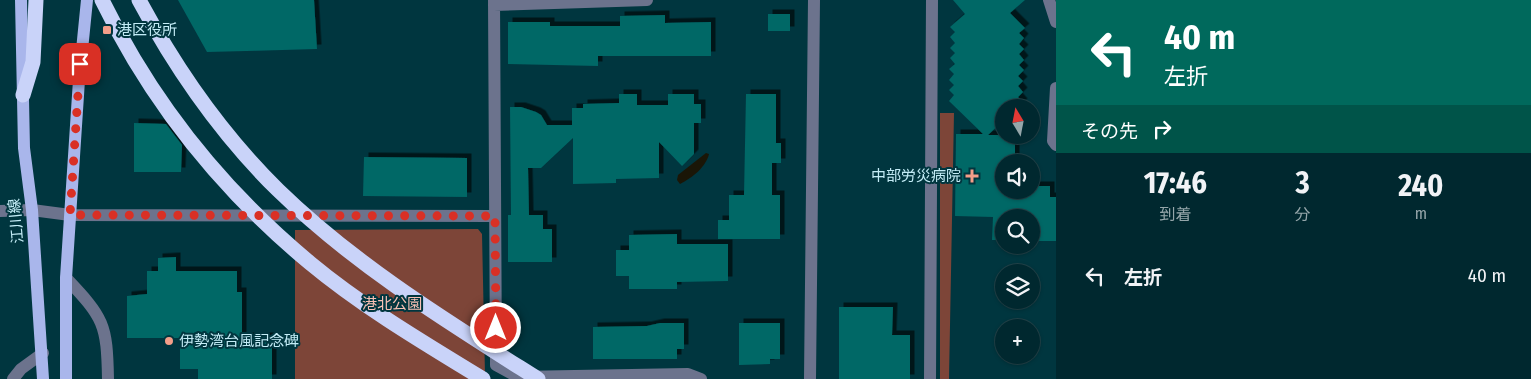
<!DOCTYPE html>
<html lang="ja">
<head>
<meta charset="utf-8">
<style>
	:root { --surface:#00282f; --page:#0a3037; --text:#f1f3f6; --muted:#95a6aa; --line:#22444b }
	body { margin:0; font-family:"Fira Sans Condensed","Noto Sans JP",sans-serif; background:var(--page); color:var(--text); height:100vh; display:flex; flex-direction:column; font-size:19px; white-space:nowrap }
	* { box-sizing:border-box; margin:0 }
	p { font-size:16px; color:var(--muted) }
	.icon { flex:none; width:28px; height:28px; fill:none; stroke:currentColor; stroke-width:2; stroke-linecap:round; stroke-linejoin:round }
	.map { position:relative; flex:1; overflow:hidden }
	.sheet { display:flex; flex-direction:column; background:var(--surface); width:475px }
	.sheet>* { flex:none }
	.guide { background:#00695c; color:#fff; overflow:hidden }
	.needle { width:32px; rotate:350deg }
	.buttons { position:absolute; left:995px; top:99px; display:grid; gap:10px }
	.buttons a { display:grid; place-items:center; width:45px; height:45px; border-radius:50%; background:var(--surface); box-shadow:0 1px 4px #0004,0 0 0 1px var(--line); font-size:25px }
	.pin { position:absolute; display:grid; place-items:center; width:42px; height:42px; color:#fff; margin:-21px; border-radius:10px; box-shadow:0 2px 8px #0006 }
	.me { position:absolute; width:55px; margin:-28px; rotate:0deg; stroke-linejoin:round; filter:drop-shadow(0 0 4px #0008) }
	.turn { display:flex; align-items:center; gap:18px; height:105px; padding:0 25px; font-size:22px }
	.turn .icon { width:65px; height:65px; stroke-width:2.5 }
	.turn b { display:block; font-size:35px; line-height:42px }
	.then { display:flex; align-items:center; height:48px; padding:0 25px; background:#0003; gap:10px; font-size:19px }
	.eta { display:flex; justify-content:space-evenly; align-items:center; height:85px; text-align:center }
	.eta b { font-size:30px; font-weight:700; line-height:35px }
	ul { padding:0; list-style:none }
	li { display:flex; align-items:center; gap:15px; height:75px; padding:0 25px }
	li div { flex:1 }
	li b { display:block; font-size:19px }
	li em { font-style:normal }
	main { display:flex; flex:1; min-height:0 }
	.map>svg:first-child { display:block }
	.green { fill:#7d4538 }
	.water { fill:#1a1607 }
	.building { fill:#006766; filter:url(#shadow) }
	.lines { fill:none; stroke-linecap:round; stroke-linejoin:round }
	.minor { stroke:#6c738d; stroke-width:12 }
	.major { stroke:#a9b6eb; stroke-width:12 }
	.highway { stroke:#c9d3f9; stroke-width:15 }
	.route { stroke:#d93025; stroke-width:9; stroke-dasharray:0 16.2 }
	.poi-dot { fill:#f49e89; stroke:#00363f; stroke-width:2 }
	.labels { text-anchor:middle; stroke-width:4; stroke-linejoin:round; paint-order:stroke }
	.poi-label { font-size:15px; fill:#c3ecf6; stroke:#00363f; text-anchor:start }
	.street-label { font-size:15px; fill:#c3ecf6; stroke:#00363f }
	.park-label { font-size:15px; fill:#f8c1b4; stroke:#00363f }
</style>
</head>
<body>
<main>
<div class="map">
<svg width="1056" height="379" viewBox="0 0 1056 379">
	<defs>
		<filter id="shadow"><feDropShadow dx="4.5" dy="-4.5" stdDeviation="0" flood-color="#0009"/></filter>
	</defs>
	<rect width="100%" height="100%" fill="#00363f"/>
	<path class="green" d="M 940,113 L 954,113 L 949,379 L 940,379 Z
		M 478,229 L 482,234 L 485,374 L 489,379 L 295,379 L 295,230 Z"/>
	<path class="water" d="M 706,153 L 709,154 C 706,167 692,178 680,184 L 677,180 L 678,175 Z"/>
	<path class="building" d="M 178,0 L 314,0 L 317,49 L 207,52 Z
		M 953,0 L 1025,0 L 1010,13 L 1025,28 L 1019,33 L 1024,38 L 1019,44 L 1024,49 L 1019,54 L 1024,60 L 1019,65 L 1024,70 L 1018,76 L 1023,81 L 1018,86 L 1023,92 L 1018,97 L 1023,103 L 1017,108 L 1004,108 L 1004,120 L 988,135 L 1015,135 L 1015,162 L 1004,162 L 1004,190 L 1031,190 L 1031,186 L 1050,186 L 1050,197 L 1056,197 L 1056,241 L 1031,241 L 1031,218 L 1004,218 L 1004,240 L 992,240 L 993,217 L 955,216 L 956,134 L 983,134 L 949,101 L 954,95 L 949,90 L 954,85 L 949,80 L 954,74 L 949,69 L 955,64 L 950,58 L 955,53 L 950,48 L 955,43 L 950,37 L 955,32 L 950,27 L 965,14 Z
		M 768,14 L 790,14 L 790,31 L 768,31 Z
		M 665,15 L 665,23 L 711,22 L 711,56 L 598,56 L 598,66 L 508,64 L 508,22 L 550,22 L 550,26 L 620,26 L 620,16 Z
		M 619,94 L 637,94 L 637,105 L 668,105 L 668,94 L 694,94 L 694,104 L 701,104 L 701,123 L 694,123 L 694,154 L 682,166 L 659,142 L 659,178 L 616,179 L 616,183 L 573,184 L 573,138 L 541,168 L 528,168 L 529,215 L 543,215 L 543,229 L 552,229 L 552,262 L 508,262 L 508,215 L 511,215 L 510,107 L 521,107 L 536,112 L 541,115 L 547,125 L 572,125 L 572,108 L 583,108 L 583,104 L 619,103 Z
		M 746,94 L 776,94 L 776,143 L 781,143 L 781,163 L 772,163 L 772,195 L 780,195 L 780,239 L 718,239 L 718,220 L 729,220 L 729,195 L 744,195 Z
		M 134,123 L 166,124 L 182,145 L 181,172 L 134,172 Z
		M 364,157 L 467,158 L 467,197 L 363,196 Z
		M 677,234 L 677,244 L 728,244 L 728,281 L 677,282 L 677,289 L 629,289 L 629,276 L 616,276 L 616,250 L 629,250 L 629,235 Z
		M 176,257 L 176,271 L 237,271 L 237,292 L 242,292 L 242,337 L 272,337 L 272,379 L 198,379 L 198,369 L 180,369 L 180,338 L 127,338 L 127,296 L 147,294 L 147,271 L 158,271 L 158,258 Z
		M 839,307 L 893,307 L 892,335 L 910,335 L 910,379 L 839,379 Z
		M 660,323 L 684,323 L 684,349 L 677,349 L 677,359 L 593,359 L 593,327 L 647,326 Z
		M 739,323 L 780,323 L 780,359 L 770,359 L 770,364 L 739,365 Z"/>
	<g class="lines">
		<path class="minor" d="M 494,0 L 496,365 L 518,377 L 688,374 L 701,379
			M 1049,0 L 1056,22
			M 494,5 L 647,0
			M 1056,88 L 1053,141 L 1056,145
			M 0,211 L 32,210 L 70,215 L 495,216
			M 66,278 C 104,318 107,324 108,379
			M 13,379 L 21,369 L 43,353
			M 810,379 L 814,0
			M 930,379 L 932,0"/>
		<path class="major" d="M 21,0 L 24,148 L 32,210 L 43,379
			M 66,379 L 66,278 L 79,80 L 87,0"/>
		<path class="highway" d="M 102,0 C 152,103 222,190 310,263 C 363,307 424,343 483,379
			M 139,0 C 176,69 222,135 278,190 C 355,265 448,322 538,379
			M 23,95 L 33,62 L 36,0"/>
	</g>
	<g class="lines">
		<path class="route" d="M 80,64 L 70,215 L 495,216 L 496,328"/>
	</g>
	<g class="poi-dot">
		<rect x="102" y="25" width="10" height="10" rx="2.5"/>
		<path d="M969.5 168.5h5v5h5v5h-5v5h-5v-5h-5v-5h5z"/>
		<circle cx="169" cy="341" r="5"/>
	</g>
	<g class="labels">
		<g class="poi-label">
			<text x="117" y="35">港区役所</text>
			<text x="961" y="181" text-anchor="end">中部労災病院</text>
			<text x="179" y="346">伊勢湾台風記念碑</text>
		</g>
		<g class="street-label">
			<text transform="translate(16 221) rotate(-95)" y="5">江川線</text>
		</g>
		<g class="park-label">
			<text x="392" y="309">港北公園</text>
		</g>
	</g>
</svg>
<div class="buttons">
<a><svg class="needle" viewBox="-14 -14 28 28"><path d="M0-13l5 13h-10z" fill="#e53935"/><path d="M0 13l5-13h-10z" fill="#95a6aa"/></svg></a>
<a><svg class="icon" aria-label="sound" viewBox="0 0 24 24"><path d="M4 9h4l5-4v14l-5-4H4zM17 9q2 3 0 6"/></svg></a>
<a><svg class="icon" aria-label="search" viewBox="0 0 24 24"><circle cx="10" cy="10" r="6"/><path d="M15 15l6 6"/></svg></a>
<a><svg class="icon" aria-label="layers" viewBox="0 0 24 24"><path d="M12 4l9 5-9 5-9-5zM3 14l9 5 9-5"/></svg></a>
<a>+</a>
</div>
<div class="pin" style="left:80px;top:64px;background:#d93025"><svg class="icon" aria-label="arrive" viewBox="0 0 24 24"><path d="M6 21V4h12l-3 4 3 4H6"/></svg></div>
<svg class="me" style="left:496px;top:328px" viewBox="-20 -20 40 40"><circle r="17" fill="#d93025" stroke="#fff" stroke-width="3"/><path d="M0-11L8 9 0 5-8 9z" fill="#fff"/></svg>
</div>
<section class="sheet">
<div class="guide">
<div class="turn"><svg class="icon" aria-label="left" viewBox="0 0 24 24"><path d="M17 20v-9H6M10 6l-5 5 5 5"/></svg><div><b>40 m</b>左折</div></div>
<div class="then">その先<svg class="icon" aria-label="right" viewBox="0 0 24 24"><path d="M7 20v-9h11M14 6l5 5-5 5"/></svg></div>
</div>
<div class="eta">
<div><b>17:46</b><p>到着</p></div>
<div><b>3</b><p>分</p></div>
<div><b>240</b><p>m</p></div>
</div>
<ul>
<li><svg class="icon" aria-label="left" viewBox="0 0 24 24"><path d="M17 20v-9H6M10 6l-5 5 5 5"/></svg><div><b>左折</b></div><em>40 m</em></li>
</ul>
</section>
</main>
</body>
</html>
